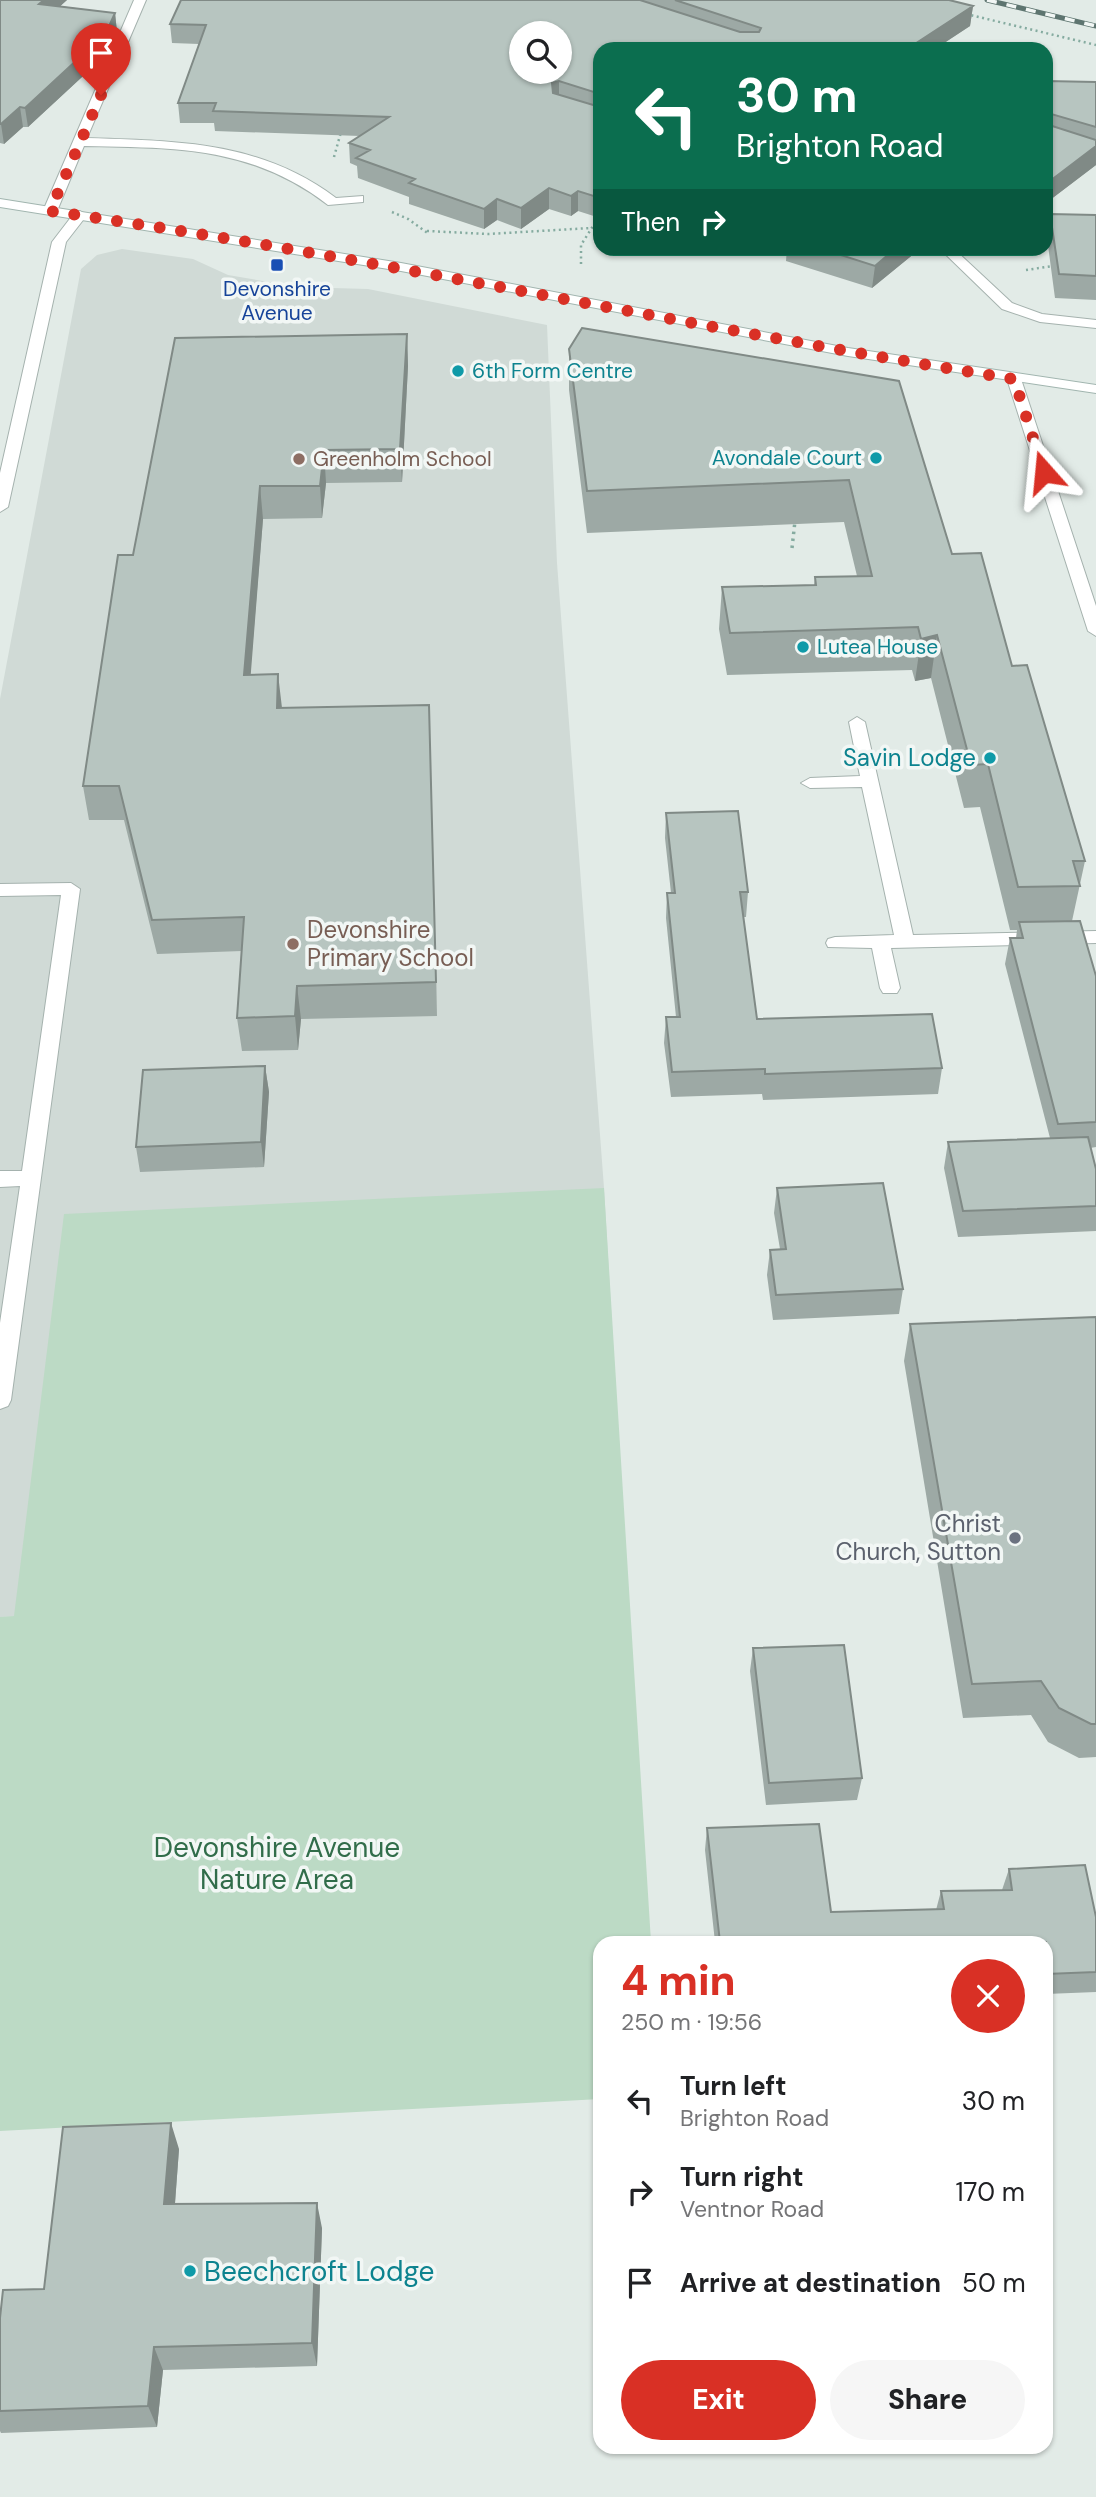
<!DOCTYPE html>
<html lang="en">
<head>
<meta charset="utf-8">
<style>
	:root { --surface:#fff; --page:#f6f6f6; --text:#202124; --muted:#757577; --accent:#d93025 }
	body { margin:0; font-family:"DM Sans",sans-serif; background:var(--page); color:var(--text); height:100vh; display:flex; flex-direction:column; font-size:26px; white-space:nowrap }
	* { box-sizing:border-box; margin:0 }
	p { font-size:23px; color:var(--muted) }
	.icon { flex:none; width:38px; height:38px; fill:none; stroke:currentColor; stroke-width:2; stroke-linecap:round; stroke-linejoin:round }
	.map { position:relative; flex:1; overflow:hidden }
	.sheet { position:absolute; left:593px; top:1936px; width:460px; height:518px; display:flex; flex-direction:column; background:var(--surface); border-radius:21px; box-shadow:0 2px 5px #0004 }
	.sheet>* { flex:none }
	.top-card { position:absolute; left:593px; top:42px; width:460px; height:214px; border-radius:21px; box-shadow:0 2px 5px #0004; background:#0b6e4f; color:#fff; overflow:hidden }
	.fabs { position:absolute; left:509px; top:21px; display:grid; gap:14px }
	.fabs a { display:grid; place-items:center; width:63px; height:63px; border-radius:50%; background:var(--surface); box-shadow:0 2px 5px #0004; font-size:35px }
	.pin { position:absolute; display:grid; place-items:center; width:60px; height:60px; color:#fff; margin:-72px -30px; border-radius:50% 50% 50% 0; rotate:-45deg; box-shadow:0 0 7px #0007 }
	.pin .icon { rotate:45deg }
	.me { position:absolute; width:77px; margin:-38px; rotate:342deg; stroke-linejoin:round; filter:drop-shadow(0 0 5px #0008) }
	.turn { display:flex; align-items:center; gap:24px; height:147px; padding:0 28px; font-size:32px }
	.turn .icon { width:91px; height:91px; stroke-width:2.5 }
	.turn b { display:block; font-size:49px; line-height:60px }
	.then { display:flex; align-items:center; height:66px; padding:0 28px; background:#0003; gap:14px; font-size:26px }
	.round { display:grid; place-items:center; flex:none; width:74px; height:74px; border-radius:37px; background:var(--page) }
	.head { display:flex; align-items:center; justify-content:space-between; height:119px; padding:0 28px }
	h1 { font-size:42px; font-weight:800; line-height:52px; color:var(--accent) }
	.cta { display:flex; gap:14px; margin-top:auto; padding:14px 28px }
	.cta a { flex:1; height:80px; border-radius:42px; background:var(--accent); color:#fff; font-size:28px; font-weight:800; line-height:80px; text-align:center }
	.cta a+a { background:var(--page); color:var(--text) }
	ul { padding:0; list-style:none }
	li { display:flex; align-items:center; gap:21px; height:91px; padding:0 28px }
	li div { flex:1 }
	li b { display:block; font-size:26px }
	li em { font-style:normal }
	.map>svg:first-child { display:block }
	.built { fill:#d0dad6 }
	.green { fill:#bcdac5 }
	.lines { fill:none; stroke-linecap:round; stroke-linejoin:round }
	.lane-casing { stroke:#a5b2ae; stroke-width:2 }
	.street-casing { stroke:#a5b2ae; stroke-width:2 }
	.secondary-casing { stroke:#a1b5af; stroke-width:2 }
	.path-far1 { stroke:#85aba0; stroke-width:2.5; stroke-dasharray:2 3.5; stroke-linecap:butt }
	.path { stroke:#85aba0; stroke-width:3.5; stroke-dasharray:2.5 4.5; stroke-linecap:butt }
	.lane { fill:#fff; fill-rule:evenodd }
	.street { fill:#fff; fill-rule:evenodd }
	.secondary { fill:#fff; fill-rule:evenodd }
	.rail-casing { stroke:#5e7570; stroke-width:5 }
	.rail { stroke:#f2f7f5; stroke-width:3.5; stroke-dasharray:10; stroke-linecap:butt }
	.wall { fill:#9da9a5 }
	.shaded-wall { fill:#808a86 }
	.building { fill:#b7c5c0; stroke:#808a86; stroke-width:2; fill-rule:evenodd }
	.route { stroke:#d93025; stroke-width:12; stroke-dasharray:0 21.6 }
	.transit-dot { fill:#1a4fb4; stroke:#f2f7f5; stroke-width:2.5 }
	.culture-dot { fill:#0f9aa8; stroke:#f2f7f5; stroke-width:2.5 }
	.education-dot { fill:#8d6e63; stroke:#f2f7f5; stroke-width:2.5 }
	.worship-dot { fill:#6b7280; stroke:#f2f7f5; stroke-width:2.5 }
	.labels { text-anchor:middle; stroke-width:7; stroke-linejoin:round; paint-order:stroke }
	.far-transit-label { font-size:21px; fill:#164399; stroke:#f2f7f5 }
	.far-culture-label { font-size:21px; fill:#0d838f; stroke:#f2f7f5; text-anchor:start }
	.far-education-label { font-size:21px; fill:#785e54; stroke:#f2f7f5; text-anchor:start }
	.culture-label { font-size:24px; fill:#0d838f; stroke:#f2f7f5; text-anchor:end }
	.education-label { font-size:24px; fill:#785e54; stroke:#f2f7f5; text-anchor:start }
	.worship-label { font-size:24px; fill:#5b616d; stroke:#f2f7f5; text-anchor:end }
	.near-park-label { font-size:28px; fill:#316d4a; stroke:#f2f7f5 }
	.near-culture-label { font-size:28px; fill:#0d838f; stroke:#f2f7f5; text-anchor:start }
</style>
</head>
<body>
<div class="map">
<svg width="1096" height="2497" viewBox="0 0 1096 2497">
	<rect width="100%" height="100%" fill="#e2ebe7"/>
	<path class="built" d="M 122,249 L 193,259 L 228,275 L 297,287 L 368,289 L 547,325 L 557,563 L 604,1188 L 628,1600 L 0,1617 L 0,699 L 81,269 L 97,255 Z"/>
	<path class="green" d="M 604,1188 L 651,1942 L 600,1942 L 600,2099 L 0,2131 L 0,1617 L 14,1616 L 64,1214 Z"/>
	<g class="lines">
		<defs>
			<path id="lane" d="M 71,883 L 80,889 L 11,1400 L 8,1406 L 0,1409 L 0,1323 L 20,1186 L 0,1187 L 0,1171 L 22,1171 L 61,895 L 0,896 L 0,884 Z"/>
			<path id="street" d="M 134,0 L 146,0 L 87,138 C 178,141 260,141 336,198 L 363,196 L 363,202 L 328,205 C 251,146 177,148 84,146 L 57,211 L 55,214 L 45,214 L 43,211 Z
				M 80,211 L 87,215 L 66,242 L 8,507 L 0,512 L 0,473 L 52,242 L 75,212 Z
				M 939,248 L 953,248 L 1012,303 L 1042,314 L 1096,320 L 1096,328 L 1040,322 L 1002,309 Z
				M 1014,375 L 1021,379 L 1096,606 L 1096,636 L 1088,631 L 1007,379 Z
				M 857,717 L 865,722 L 913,935 L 1096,931 L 1096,943 L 891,948 L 900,988 L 897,993 L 883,993 L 880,988 L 872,948 L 828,947 L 826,943 L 828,939 L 835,937 L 894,935 L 862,787 L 810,788 L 801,783 L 810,778 L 860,776 L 849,722 Z"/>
			<path id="secondary" d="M 0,199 L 401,263 L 848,348 L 1096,385 L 1096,393 L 848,356 L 401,271 L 0,207 Z"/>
		</defs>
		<use href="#lane" class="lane-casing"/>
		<use href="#street" class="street-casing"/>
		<use href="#secondary" class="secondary-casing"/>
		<path class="path-far1" d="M 966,14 L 1096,45
			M 334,157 L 341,132
			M 392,212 L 408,219 L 429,234
			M 427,231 L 488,234 L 591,228
			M 581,264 L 581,245 L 600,215
			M 1026,270 L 1053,266"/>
		<path class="path" d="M 792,548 L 795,521"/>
		<use href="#lane" class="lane"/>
		<use href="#street" class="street"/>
		<use href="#secondary" class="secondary"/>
		<defs>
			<path id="rail" d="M 987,0 L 1096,26"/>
		</defs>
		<use href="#rail" class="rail-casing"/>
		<use href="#rail" class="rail"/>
	</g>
	<path class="wall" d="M 0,0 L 67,0 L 60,6 L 115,13 L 117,32 L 109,52 L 28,127 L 23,127 L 4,144 L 0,143 Z
		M 181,0 L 949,0 L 973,6 L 970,26 L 935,49 L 600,49 L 600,218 L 578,211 L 571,216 L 549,209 L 521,229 L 497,220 L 484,229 L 409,204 L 409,197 L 358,178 L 357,166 L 350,163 L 349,143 L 360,136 L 215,131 L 214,123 L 180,123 L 178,103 L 199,44 L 172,43 L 170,24 Z
		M 1046,81 L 1096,82 L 1096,165 L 1046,203 Z
		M 1050,214 L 1096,215 L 1096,300 L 1055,298 L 1047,238 Z
		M 787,248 L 921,248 L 872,288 L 786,261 Z
		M 407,334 L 408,366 L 402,482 L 326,483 L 322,518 L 263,519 L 250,675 L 282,708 L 429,705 L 437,1016 L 301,1019 L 298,1050 L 242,1051 L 237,1018 L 242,951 L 157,954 L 124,820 L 89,820 L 83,786 L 133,555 Z
		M 569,349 L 899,381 L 952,554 L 1012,666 L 1085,861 L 1072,921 L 1096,976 L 1096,1147 L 1090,1148 L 1096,1169 L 1096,1231 L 958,1237 L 944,1168 L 948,1142 L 1050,1138 L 1005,964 L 1010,938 L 1016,938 L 1017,930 L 1010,930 L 980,807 L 964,808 L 931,678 L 915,681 L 912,670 L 727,675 L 719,629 L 722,587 L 814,585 L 815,577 L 857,576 L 844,522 L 587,533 L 569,390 Z
		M 666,813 L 748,892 L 746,917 L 743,917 L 757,1019 L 942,1068 L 938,1094 L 763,1100 L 762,1094 L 671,1097 L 664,1043 L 666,1017 L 676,1017 L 666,918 L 667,893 L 671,893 L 665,838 Z
		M 265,1066 L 269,1092 L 264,1167 L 140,1172 L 136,1147 Z
		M 777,1188 L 903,1289 L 899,1314 L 773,1320 L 767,1275 L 770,1250 L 780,1249 L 774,1213 Z
		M 1096,1317 L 1096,1757 L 1079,1758 L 1048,1742 L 1031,1715 L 963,1718 L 904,1361 L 910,1324 Z
		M 753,1648 L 862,1778 L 857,1800 L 766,1805 L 750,1671 Z
		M 707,1828 L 831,1912 L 936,1910 L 941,1891 L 1002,1890 L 1009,1869 L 1096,1917 L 1096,1992 L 1046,1994 L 1046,1942 L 715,1942 L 705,1850 Z
		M 179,2149 L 175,2204 L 322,2228 L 317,2366 L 163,2370 L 157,2427 L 1,2433 L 0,2431 L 0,2318 L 44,2289 Z"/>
	<path class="shaded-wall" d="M 44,0 L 67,0 L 42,23 L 39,4 Z
		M 973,6 L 970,26 L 935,49 L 907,49 Z
		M 115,13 L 117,32 L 109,52 L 28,127 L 25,108 Z
		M 559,81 L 559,101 L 552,102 L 552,83 Z
		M 20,107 L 23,127 L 4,144 L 1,124 Z
		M 1096,146 L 1096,165 L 1046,203 L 1046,184 Z
		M 549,188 L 549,209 L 521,229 L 521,208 Z
		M 578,191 L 578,211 L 571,216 L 571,196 Z
		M 497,199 L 497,220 L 484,229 L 484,209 Z
		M 896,248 L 921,248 L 872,288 L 875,266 Z
		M 407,334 L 408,366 L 402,482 L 400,449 Z
		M 324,450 L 326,483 L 322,518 L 320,486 Z
		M 260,486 L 263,519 L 248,709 L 244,675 Z
		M 937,635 L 931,678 L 915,681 L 921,639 Z
		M 278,674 L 282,708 L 280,742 L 277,708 Z
		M 429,705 L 430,739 L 437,1016 L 436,982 Z
		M 297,986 L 301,1019 L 298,1050 L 295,1016 Z
		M 265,1066 L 269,1092 L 264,1167 L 261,1142 Z
		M 171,2123 L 179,2149 L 173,2229 L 164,2204 Z
		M 317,2203 L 322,2228 L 317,2366 L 312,2343 Z
		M 154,2347 L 163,2370 L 157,2427 L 148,2406 Z"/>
	<path class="building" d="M 0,0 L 44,0 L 39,4 L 115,13 L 106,33 L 25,108 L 20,107 L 1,124 L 0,124 Z
		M 181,0 L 640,0 L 740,32 L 759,32 L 761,28 L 675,0 L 949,0 L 973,6 L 907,49 L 600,49 L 600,94 L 559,81 L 552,83 L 553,93 L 600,107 L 600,198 L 578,191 L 571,196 L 549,188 L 521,208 L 497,199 L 484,209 L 409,183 L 415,179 L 356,158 L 370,150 L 349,143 L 389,117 L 213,111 L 216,103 L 178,103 L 206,25 L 170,24 ZM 522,33 L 560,33 L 560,72 L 522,72 Z
		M 1046,81 L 1096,82 L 1096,127 L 1048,113 L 1049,125 L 1096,140 L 1096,146 L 1046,184 Z
		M 1050,214 L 1096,215 L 1096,276 L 1059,274 Z
		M 819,248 L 896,248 L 875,266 Z
		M 582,328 L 899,381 L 952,554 L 981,553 L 1012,666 L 1027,665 L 1085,861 L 1073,861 L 1080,886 L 1018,887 L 988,764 L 971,765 L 937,635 L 921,639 L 918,627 L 730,633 L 722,587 L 816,585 L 815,577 L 872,576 L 849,480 L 587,491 L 569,349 Z
		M 407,334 L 400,449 L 324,450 L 320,486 L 260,486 L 244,675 L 278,674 L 277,708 L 429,705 L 436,982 L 297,986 L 295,1016 L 237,1018 L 244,917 L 152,920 L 119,786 L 83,786 L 118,555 L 133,555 L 175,338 Z
		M 738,811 L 748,892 L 740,892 L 757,1019 L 932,1014 L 942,1068 L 765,1074 L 765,1069 L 672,1072 L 666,1017 L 680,1017 L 667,893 L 675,893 L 666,813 Z
		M 1080,921 L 1096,976 L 1096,1122 L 1058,1124 L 1010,938 L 1023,938 L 1019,922 Z
		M 265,1066 L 261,1142 L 136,1147 L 143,1070 Z
		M 1088,1137 L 1096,1169 L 1096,1206 L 963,1211 L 948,1142 Z
		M 883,1183 L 903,1289 L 776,1295 L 770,1250 L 786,1249 L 777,1188 Z
		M 1096,1317 L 1096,1724 L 1091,1724 L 1059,1708 L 1041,1681 L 972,1684 L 910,1324 Z
		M 844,1645 L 862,1778 L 769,1783 L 753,1648 Z
		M 819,1824 L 831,1912 L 944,1909 L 941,1891 L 1012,1890 L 1009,1869 L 1085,1865 L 1096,1917 L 1096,1972 L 1046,1974 L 1046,1942 L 720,1942 L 707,1828 Z
		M 171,2123 L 164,2204 L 317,2203 L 312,2343 L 154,2347 L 148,2406 L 0,2411 L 0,2318 L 3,2290 L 44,2289 L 63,2127 Z"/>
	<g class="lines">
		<path class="route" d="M 101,95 L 50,211 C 373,257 692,328 1014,379 L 1044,472"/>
	</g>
	<rect class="transit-dot" x="270" y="258" width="14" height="14" rx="3.5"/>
	<g class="culture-dot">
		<circle cx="458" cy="371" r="7"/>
		<circle cx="876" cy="458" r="7"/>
		<circle cx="803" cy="647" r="7"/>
		<circle cx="990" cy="758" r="7"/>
		<circle cx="190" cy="2271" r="7"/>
	</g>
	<g class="education-dot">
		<circle cx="299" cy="459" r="7"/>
		<circle cx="293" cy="944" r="7"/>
	</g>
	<circle class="worship-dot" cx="1015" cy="1538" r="7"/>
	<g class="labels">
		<g class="far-transit-label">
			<text x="277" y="296">Devonshire<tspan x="277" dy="24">Avenue</tspan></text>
		</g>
		<g class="far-culture-label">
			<text x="472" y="378">6th Form Centre</text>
			<text x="862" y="465" text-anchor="end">Avondale Court</text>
			<text x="817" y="654">Lutea House</text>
		</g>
		<g class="far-education-label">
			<text x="313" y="466">Greenholm School</text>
		</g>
		<g class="culture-label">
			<text x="976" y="766">Savin Lodge</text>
		</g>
		<g class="education-label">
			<text x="307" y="938">Devonshire<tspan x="307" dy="28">Primary School</tspan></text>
		</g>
		<g class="worship-label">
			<text x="1001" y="1532">Christ<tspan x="1001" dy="28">Church, Sutton</tspan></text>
		</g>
		<g class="near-park-label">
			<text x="277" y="1857">Devonshire Avenue<tspan x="277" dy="32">Nature Area</tspan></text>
		</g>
		<g class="near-culture-label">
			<text x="204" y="2281">Beechcroft Lodge</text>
		</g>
	</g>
</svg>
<div class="fabs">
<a><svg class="icon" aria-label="search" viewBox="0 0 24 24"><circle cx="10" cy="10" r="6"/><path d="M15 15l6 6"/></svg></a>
</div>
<div class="pin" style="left:101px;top:95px;background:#d93025"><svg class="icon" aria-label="arrive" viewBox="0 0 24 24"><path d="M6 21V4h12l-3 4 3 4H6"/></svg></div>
<svg class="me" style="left:1044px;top:472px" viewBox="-20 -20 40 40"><path d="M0-17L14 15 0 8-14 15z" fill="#d93025" stroke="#fff" stroke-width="4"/></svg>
<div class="top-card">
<div class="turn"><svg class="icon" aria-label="left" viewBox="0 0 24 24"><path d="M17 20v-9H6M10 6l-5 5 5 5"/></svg><div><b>30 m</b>Brighton Road</div></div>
<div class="then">Then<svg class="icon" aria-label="right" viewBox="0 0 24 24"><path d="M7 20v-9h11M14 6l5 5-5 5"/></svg></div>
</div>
<section class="sheet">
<div class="head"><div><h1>4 min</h1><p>250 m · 19:56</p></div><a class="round" style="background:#d93025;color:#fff"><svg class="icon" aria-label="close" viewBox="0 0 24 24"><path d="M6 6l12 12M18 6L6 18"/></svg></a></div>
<ul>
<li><svg class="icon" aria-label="left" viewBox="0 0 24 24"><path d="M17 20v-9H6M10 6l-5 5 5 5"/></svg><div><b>Turn left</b><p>Brighton Road</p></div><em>30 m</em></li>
<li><svg class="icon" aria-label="right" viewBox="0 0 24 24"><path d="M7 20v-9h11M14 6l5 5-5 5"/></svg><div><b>Turn right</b><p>Ventnor Road</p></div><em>170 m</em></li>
<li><svg class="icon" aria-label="arrive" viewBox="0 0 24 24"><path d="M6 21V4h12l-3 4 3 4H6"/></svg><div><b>Arrive at destination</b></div><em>50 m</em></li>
</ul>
<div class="cta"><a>Exit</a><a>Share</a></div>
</section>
</div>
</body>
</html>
